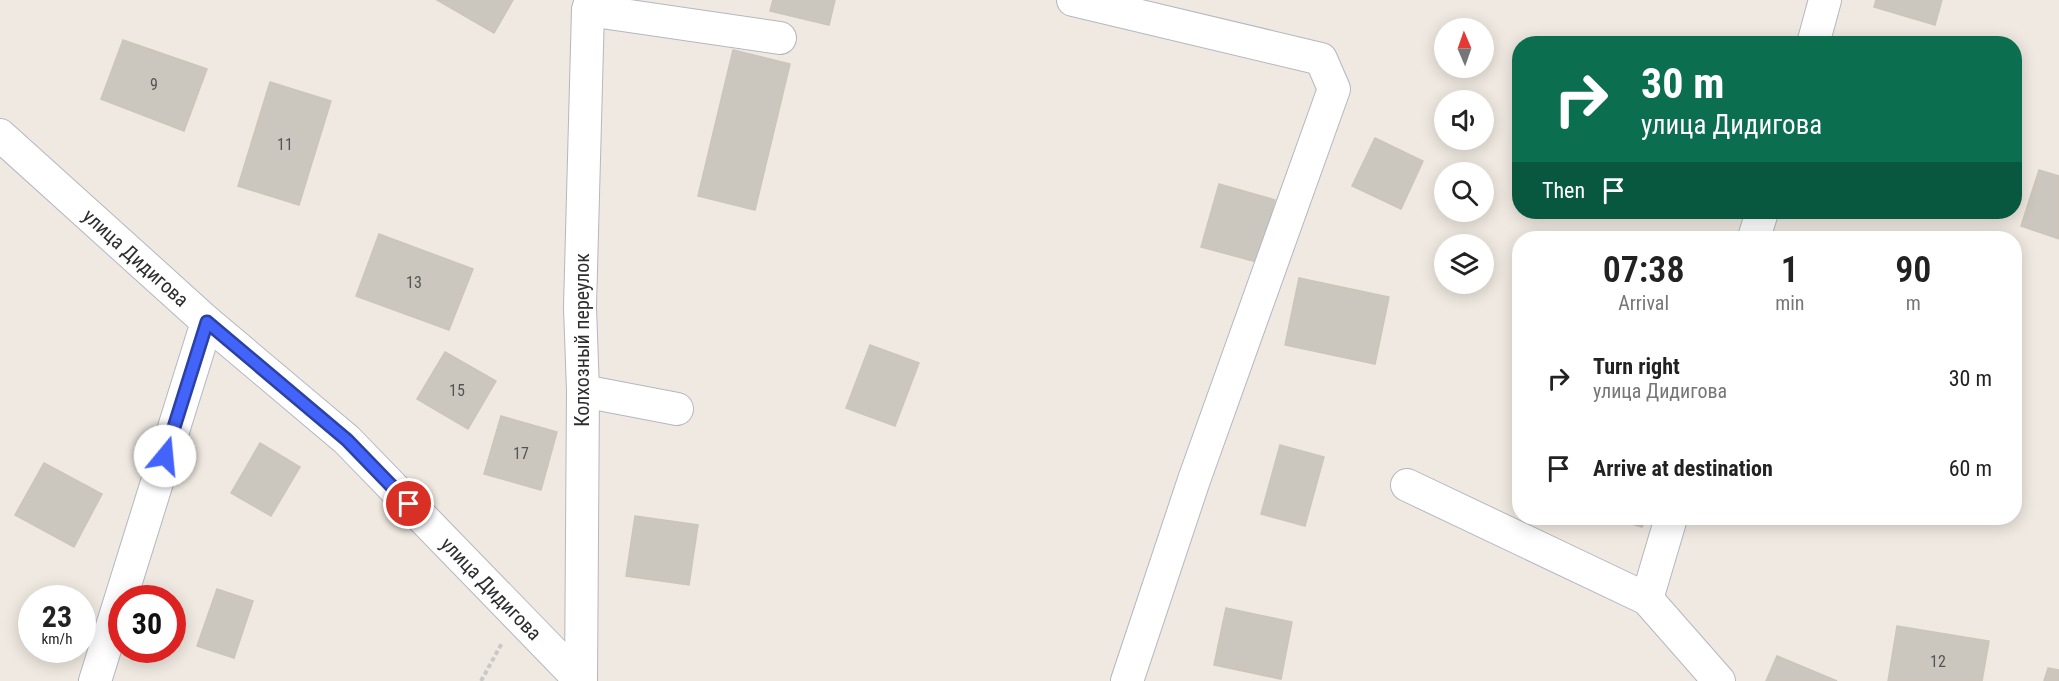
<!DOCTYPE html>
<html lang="en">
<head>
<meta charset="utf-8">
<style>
	:root { --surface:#fff; --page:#f6f6f6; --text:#222; --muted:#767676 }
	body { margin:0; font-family:"Roboto Condensed",sans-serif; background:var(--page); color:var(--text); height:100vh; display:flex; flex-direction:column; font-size:22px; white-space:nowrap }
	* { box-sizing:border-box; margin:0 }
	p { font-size:20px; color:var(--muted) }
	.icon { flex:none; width:33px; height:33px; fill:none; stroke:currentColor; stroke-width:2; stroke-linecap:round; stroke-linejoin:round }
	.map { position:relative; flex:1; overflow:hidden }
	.drawer { position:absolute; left:1512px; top:231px; width:510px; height:294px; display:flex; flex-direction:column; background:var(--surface); border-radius:24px; box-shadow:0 3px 15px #0003 }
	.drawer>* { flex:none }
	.banner { position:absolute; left:1512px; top:36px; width:510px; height:183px; border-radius:24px; box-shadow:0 3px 15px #0003; background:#0b6e4f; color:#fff; overflow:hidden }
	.needle { width:39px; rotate:358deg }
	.tools { position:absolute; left:1434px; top:18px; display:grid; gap:12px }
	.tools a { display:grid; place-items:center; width:60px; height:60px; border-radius:50%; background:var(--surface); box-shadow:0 3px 15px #0003; font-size:30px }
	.speed { position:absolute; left:18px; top:585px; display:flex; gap:12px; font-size:30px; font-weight:700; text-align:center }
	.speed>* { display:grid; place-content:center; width:78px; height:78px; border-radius:50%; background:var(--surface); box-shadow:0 3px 15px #0003; line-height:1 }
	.speed small { font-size:15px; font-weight:400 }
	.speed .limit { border:9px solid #d22; background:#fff; color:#111 }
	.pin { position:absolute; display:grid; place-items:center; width:51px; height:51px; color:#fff; margin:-26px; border:3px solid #fff; border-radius:50%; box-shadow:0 2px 6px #0007 }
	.me { position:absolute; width:66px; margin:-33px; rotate:17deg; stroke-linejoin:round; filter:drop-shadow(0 0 4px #0008) }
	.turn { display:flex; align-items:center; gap:21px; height:126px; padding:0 30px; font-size:27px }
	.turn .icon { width:78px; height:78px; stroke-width:2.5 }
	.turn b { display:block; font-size:42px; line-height:51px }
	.then { display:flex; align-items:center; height:57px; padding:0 30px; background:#0003; gap:12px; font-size:22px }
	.eta { display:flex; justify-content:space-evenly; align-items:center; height:102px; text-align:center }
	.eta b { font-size:36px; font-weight:600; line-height:42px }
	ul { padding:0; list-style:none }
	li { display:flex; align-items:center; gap:18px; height:90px; padding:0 30px }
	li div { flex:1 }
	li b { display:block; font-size:22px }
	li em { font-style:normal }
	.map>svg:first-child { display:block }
	.building { fill:#cbc7bf; stroke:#cbc5ba; stroke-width:1.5 }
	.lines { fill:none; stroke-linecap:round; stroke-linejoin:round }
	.minor-casing { stroke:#b4b7c1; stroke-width:34 }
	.path { stroke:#c9c9c9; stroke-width:4; stroke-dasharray:4.5 3; stroke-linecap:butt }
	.minor { stroke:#fff; stroke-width:32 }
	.route-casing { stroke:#2b41a3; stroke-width:15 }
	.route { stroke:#4264fb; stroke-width:10 }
	.labels { text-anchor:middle; stroke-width:4.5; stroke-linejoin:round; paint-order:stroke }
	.number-label { font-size:16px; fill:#555452 }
	.street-label { font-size:20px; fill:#2e2e2e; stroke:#fff }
</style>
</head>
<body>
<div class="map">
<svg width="2059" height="681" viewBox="0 0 2059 681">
	<rect width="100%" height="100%" fill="#efe9e1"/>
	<path class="building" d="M 437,0 L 513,0 L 494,33 Z
		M 773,0 L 835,0 L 829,25 L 770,11 Z
		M 1876,0 L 1942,0 L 1935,25 L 1874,7 Z
		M 123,40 L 207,69 L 184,131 L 101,99 Z
		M 733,50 L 790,64 L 755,210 L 698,196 Z
		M 270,82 L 331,101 L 299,205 L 238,186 Z
		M 1375,138 L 1423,161 L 1401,209 L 1352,186 Z
		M 2039,170 L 2059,176 L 2059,239 L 2021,226 Z
		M 1219,184 L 1275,200 L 1257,262 L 1201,247 Z
		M 379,234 L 473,269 L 449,330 L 356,296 Z
		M 1299,278 L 1389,297 L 1375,364 L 1285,345 Z
		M 870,345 L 919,363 L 895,426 L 846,408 Z
		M 445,352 L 496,381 L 468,429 L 417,399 Z
		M 501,416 L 557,432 L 541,490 L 484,474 Z
		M 260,443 L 300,467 L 271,516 L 231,493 Z
		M 1280,445 L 1324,457 L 1305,526 L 1261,514 Z
		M 44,463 L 102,494 L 74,547 L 15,515 Z
		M 635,516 L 698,525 L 689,585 L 626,576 Z
		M 1611,518 L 1645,518 L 1642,527 Z
		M 217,589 L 253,601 L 234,658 L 197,646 Z
		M 1226,608 L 1292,622 L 1281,679 L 1214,665 Z
		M 1897,626 L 1989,641 L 1982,681 L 1888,681 Z
		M 1777,656 L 1837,681 L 1766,681 Z
		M 2048,668 L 2059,670 L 2059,681 L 2044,681 Z"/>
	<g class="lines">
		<defs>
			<g id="minor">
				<path d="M 1073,0 L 1321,59 L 1334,89 L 1194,480 L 1127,681"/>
				<path d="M 588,10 L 780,38"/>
				<path d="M 1813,44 L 1825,0"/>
				<path id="s1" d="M 0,135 L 207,322 L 347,440 L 581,681"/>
				<path d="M 1754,238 L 1762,212"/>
				<path d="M 583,391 L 677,409"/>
				<path d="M 1407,485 L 1647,599"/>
				<path d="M 1671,518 L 1647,599 L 1719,681"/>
				<path d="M 95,681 L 207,322"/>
				<path d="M 581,681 L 583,391 L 580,307 L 588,10 L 591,0"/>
			</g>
		</defs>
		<use href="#minor" class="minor-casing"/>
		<path class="path" d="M 481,681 L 502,643"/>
		<use href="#minor" class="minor"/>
	</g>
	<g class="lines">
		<defs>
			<path id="route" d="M 165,456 L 207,322 L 347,440 L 409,504"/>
		</defs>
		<use href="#route" class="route-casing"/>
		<use href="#route" class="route"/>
	</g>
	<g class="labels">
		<g class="number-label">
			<text x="154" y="90">9</text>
			<text x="285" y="150">11</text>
			<text x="414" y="288">13</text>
			<text x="457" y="396">15</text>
			<text x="521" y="459">17</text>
			<text x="1938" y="667">12</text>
		</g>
		<g class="street-label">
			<text dy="7" stroke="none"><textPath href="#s1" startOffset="183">улица Дидигова</textPath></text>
			<text transform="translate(582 340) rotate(-90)" y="7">Колхозный переулок</text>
			<text dy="7" stroke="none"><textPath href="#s1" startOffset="669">улица Дидигова</textPath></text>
		</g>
	</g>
</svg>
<div class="tools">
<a><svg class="needle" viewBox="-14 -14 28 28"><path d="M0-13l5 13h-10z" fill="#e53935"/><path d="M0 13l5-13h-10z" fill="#767676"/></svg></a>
<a><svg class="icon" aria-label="sound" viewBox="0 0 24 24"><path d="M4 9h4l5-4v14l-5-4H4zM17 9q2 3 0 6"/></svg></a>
<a><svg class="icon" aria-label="search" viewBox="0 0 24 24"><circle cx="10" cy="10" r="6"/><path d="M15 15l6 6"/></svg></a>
<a><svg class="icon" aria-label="layers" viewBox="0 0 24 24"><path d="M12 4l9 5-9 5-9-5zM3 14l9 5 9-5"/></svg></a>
</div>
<div class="speed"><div>23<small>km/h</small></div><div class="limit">30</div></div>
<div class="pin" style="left:409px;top:504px;background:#d93025"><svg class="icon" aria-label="arrive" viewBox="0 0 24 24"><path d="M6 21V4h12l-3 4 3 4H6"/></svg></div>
<svg class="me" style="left:165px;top:456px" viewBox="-20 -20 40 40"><circle r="19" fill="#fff"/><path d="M0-13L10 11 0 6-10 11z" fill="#4264fb"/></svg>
<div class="banner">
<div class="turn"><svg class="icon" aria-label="right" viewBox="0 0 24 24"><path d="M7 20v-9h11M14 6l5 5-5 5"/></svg><div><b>30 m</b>улица Дидигова</div></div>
<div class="then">Then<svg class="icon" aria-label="arrive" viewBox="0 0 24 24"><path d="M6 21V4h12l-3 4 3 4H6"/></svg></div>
</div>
<section class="drawer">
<div class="eta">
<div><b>07:38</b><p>Arrival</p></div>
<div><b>1</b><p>min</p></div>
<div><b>90</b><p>m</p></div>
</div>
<ul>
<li><svg class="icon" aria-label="right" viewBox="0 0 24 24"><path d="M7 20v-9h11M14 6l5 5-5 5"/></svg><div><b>Turn right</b><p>улица Дидигова</p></div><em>30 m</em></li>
<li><svg class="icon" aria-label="arrive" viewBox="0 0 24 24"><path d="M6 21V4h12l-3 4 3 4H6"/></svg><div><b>Arrive at destination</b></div><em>60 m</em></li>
</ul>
</section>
</div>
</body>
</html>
